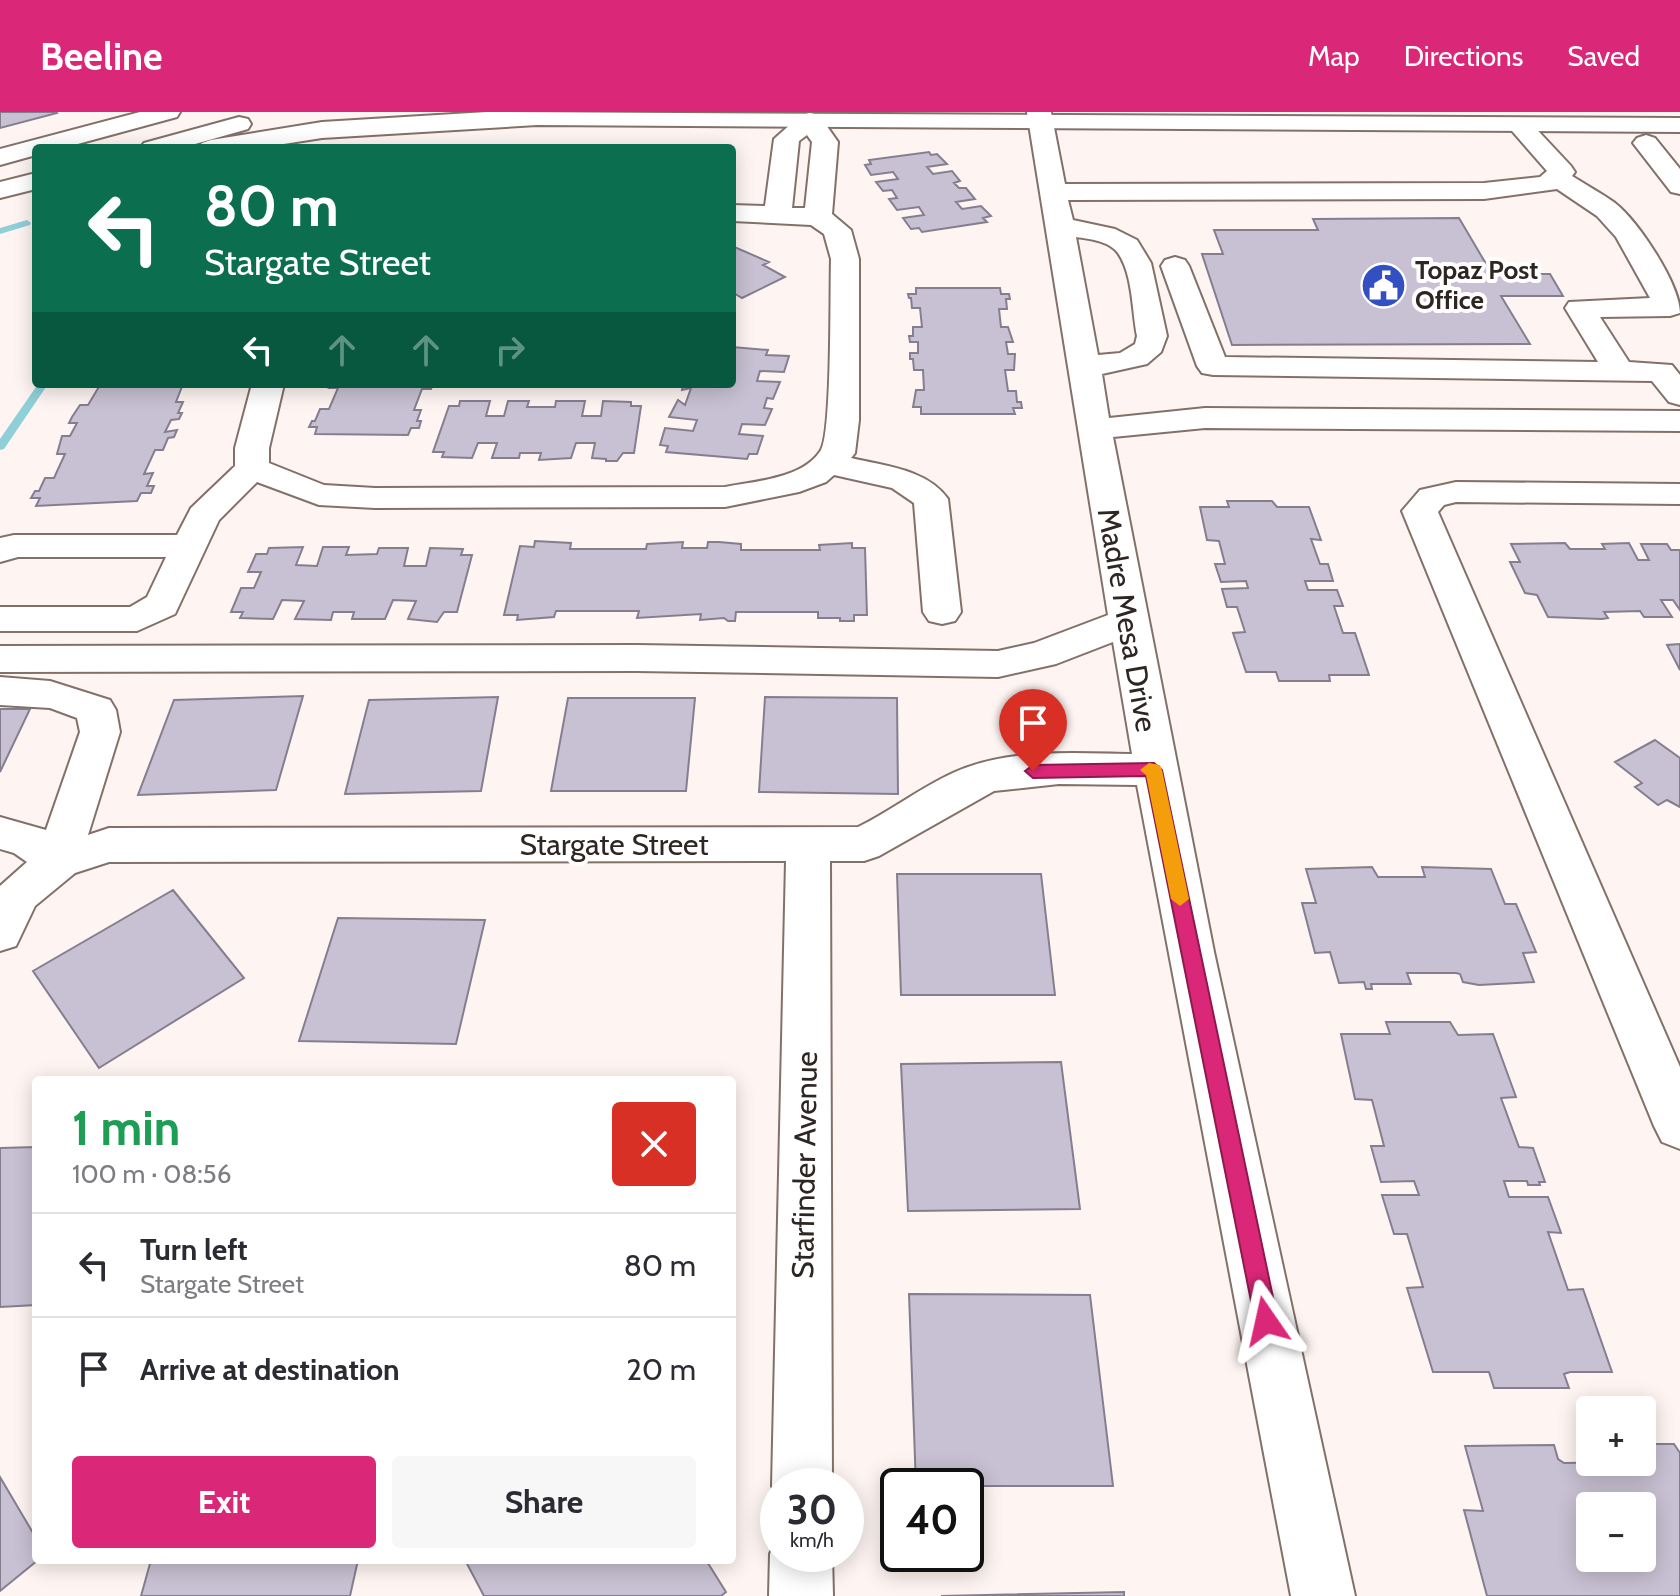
<!DOCTYPE html>
<html lang="en">
<head>
<meta charset="utf-8">
<style>
	:root { --surface:#fff; --page:#f7f7f7; --text:#2b2b33; --muted:#7c7c81; --line:#e1e1e2; --accent:#db2777 }
	body { margin:0; font-family:Cabin,sans-serif; background:var(--page); color:var(--text); height:100vh; display:flex; flex-direction:column; font-size:30px; white-space:nowrap }
	* { box-sizing:border-box; margin:0 }
	p { font-size:26px; color:var(--muted) }
	.icon { flex:none; width:44px; height:44px; fill:none; stroke:currentColor; stroke-width:2; stroke-linecap:round; stroke-linejoin:round }
	.map { position:relative; flex:1; overflow:hidden }
	.side { position:absolute; left:32px; top:964px; width:704px; height:488px; display:flex; flex-direction:column; background:var(--surface); border-radius:8px; box-shadow:0 4px 20px #0003 }
	.side>* { flex:none }
	.banner { position:absolute; left:32px; top:32px; width:704px; height:244px; border-radius:8px; box-shadow:0 4px 20px #0003; background:#0b6e4f; color:#fff; overflow:hidden }
	.buttons { position:absolute; left:1576px; top:1284px; display:grid; gap:16px }
	.buttons a { display:grid; place-items:center; width:80px; height:80px; border-radius:8px; background:var(--surface); box-shadow:0 4px 20px #0003; font-size:40px }
	.speed { position:absolute; left:760px; top:1356px; display:flex; gap:16px; font-size:40px; font-weight:700; text-align:center }
	.speed>* { display:grid; place-content:center; width:104px; height:104px; border-radius:50%; background:var(--surface); box-shadow:0 4px 20px #0003; line-height:1 }
	.speed small { font-size:20px; font-weight:400 }
	.speed .limit { border:4px solid #111; border-radius:12px; background:#fff; color:#111 }
	.pin { position:absolute; display:grid; place-items:center; width:68px; height:68px; color:#fff; margin:-82px -34px; border-radius:50% 50% 50% 0; rotate:-45deg; box-shadow:0 0 8px #0007 }
	.pin .icon { rotate:45deg }
	.me { position:absolute; width:88px; margin:-44px; rotate:349deg; stroke-linejoin:round; filter:drop-shadow(0 0 6px #0008) }
	.turn { display:flex; align-items:center; gap:28px; height:168px; padding:0 40px; font-size:36px }
	.turn .icon { width:104px; height:104px; stroke-width:2.5 }
	.turn b { display:block; font-size:56px; line-height:68px }
	.lanes { display:flex; align-items:center; height:76px; padding:0 40px; background:#0003; justify-content:center; gap:40px; direction:ltr }
	.lanes .off { opacity:.35 }
	.round { display:grid; place-items:center; flex:none; width:84px; height:84px; border-radius:8px; background:var(--page) }
	.summary { display:flex; align-items:center; justify-content:space-between; height:136px; padding:0 40px }
	h1 { font-size:48px; font-weight:800; line-height:60px; color:#1e9e55 }
	.action { display:flex; gap:16px; margin-top:auto; padding:16px 40px }
	.action a { flex:1; height:92px; border-radius:8px; background:var(--accent); color:#fff; font-size:32px; font-weight:800; line-height:92px; text-align:center }
	.action a+a { background:var(--page); color:var(--text) }
	ul { padding:0; list-style:none }
	li { display:flex; align-items:center; gap:24px; height:104px; padding:0 40px; border-top:2px solid var(--line) }
	li div { flex:1 }
	li b { display:block; font-size:30px }
	li em { font-style:normal }
	header { display:flex; align-items:center; gap:48px; box-sizing:border-box; height:112px; padding:0 40px; background:var(--accent); color:#fff }
	header strong { font-size:38px }
	nav { display:flex; gap:44px; margin-inline-start:auto; font-size:28px }
	.map>svg:first-child { display:block }
	.lines { fill:none; stroke-linecap:round; stroke-linejoin:round }
	.stream { fill:#8fcfd7; fill-rule:evenodd }
	.building { fill:#c8c1d3; stroke:#857e8f; stroke-width:2; fill-rule:evenodd }
	.minor-casing { stroke:#837069; stroke-width:4 }
	.major-casing { stroke:#837069; stroke-width:4 }
	.minor { fill:#fff; fill-rule:evenodd }
	.major { fill:#fff; fill-rule:evenodd }
	.route { fill:#db2777; stroke:#8e194d; stroke-width:2 }
	.slow { fill:#f59e0b }
	.labels { text-anchor:middle; stroke-width:8; stroke-linejoin:round; paint-order:stroke }
	.far-poi-label { font-size:26px; font-weight:bold; fill:#2e2623; stroke:#fff; text-anchor:start }
	.street-label { font-size:30px; fill:#2e2623; stroke:#fff }
</style>
</head>
<body>
<header>
<strong>Beeline</strong>
<nav><a>Map</a><a>Directions</a><a>Saved</a></nav>
</header>
<div class="map">
<svg width="1680" height="1484" viewBox="0 0 1680 1484">
	<rect width="100%" height="100%" fill="#fef5f2"/>
	<g class="lines">
		<path class="stream" d="M 27,108 L 31,111 L 30,113 L 0,122 L 0,116 Z
			M 38,272 L 48,272 L 4,337 L 0,338 L 0,327 Z"/>
	</g>
	<path class="building" d="M 0,0 L 56,0 L 57,1 L 0,16 Z
		M 929,40 L 931,43 L 937,42 L 947,52 L 927,55 L 933,62 L 952,59 L 960,69 L 954,71 L 959,76 L 966,76 L 975,87 L 956,90 L 962,97 L 981,94 L 991,104 L 983,106 L 987,110 L 922,120 L 919,116 L 911,117 L 903,106 L 924,103 L 919,95 L 897,98 L 889,87 L 897,86 L 892,78 L 883,79 L 876,70 L 898,67 L 893,60 L 871,63 L 865,53 L 871,52 L 869,48 Z
		M 1459,106 L 1492,162 L 1550,162 L 1563,184 L 1501,184 L 1530,232 L 1232,233 L 1202,142 L 1223,142 L 1214,118 L 1318,118 L 1313,107 Z
		M 732,134 L 769,150 L 763,153 L 785,165 L 742,186 L 732,180 Z
		M 916,176 L 1000,176 L 1001,182 L 1009,182 L 1010,187 L 1006,187 L 1007,197 L 999,197 L 1001,215 L 1008,215 L 1013,230 L 1006,230 L 1008,242 L 1015,242 L 1014,258 L 1005,258 L 1008,279 L 1016,279 L 1017,290 L 1021,290 L 1022,296 L 1013,296 L 1015,302 L 921,302 L 921,295 L 913,295 L 916,278 L 924,278 L 923,258 L 914,258 L 913,247 L 910,247 L 910,241 L 918,241 L 918,230 L 910,230 L 909,224 L 913,224 L 913,215 L 922,215 L 920,196 L 912,196 L 911,186 L 909,186 L 908,182 L 916,182 Z
		M 732,235 L 768,238 L 766,243 L 789,244 L 784,260 L 760,259 L 757,269 L 780,270 L 773,287 L 767,286 L 764,296 L 772,297 L 765,313 L 742,312 L 739,322 L 763,324 L 757,342 L 749,342 L 747,347 L 666,340 L 668,334 L 660,333 L 665,316 L 693,319 L 697,308 L 669,305 L 678,288 L 685,293 L 691,276 L 682,278 L 683,272 L 732,272 Z
		M 183,272 L 176,290 L 183,290 L 178,301 L 182,301 L 179,307 L 171,308 L 165,320 L 177,318 L 174,325 L 168,326 L 163,338 L 155,338 L 144,362 L 153,361 L 147,374 L 154,374 L 151,381 L 141,381 L 137,389 L 36,394 L 40,386 L 31,386 L 35,379 L 39,379 L 45,366 L 54,366 L 65,342 L 57,342 L 62,324 L 70,324 L 77,311 L 69,311 L 72,305 L 80,293 L 88,293 L 100,273 L 91,272 Z
		M 331,272 L 433,272 L 431,277 L 422,277 L 414,298 L 421,298 L 417,309 L 421,309 L 419,316 L 411,316 L 408,323 L 315,322 L 317,315 L 309,315 L 312,309 L 315,309 L 320,297 L 329,297 L 338,276 L 329,276 Z
		M 460,289 L 490,289 L 486,304 L 504,304 L 508,289 L 529,289 L 527,295 L 555,295 L 556,289 L 585,289 L 582,304 L 601,304 L 603,289 L 631,290 L 631,294 L 641,294 L 634,341 L 623,341 L 617,349 L 606,349 L 606,347 L 592,346 L 595,331 L 576,331 L 571,346 L 539,348 L 541,341 L 520,341 L 519,346 L 492,346 L 497,331 L 478,331 L 472,346 L 442,345 L 444,340 L 433,340 L 449,294 L 459,294 Z
		M 1227,389 L 1272,389 L 1277,395 L 1309,395 L 1321,428 L 1311,427 L 1320,452 L 1328,452 L 1333,469 L 1305,469 L 1308,478 L 1337,478 L 1343,494 L 1334,494 L 1343,521 L 1355,521 L 1369,563 L 1329,563 L 1330,569 L 1279,569 L 1276,560 L 1246,560 L 1233,521 L 1245,520 L 1237,495 L 1227,495 L 1222,477 L 1248,476 L 1246,469 L 1221,470 L 1215,452 L 1225,452 L 1219,429 L 1207,428 L 1200,395 L 1229,395 Z
		M 535,429 L 571,431 L 570,437 L 646,437 L 647,432 L 683,430 L 682,436 L 707,436 L 708,430 L 719,430 L 741,432 L 741,438 L 820,438 L 819,433 L 852,431 L 852,436 L 865,436 L 867,503 L 854,503 L 854,509 L 840,509 L 840,506 L 818,506 L 818,500 L 736,500 L 735,509 L 728,509 L 724,506 L 700,508 L 701,502 L 637,506 L 639,499 L 556,499 L 554,505 L 517,508 L 518,503 L 504,503 L 520,434 L 534,435 Z
		M 1565,431 L 1570,437 L 1605,437 L 1602,432 L 1629,431 L 1638,448 L 1649,448 L 1641,432 L 1667,432 L 1671,438 L 1680,438 L 1680,498 L 1673,488 L 1661,488 L 1672,505 L 1644,505 L 1640,499 L 1604,500 L 1608,506 L 1602,507 L 1548,505 L 1537,483 L 1525,481 L 1510,450 L 1520,450 L 1511,432 Z
		M 303,435 L 296,453 L 317,454 L 323,435 L 349,435 L 346,443 L 377,442 L 379,436 L 408,436 L 404,454 L 426,454 L 430,436 L 463,437 L 461,443 L 472,443 L 457,500 L 444,500 L 437,510 L 408,507 L 416,489 L 393,488 L 385,507 L 352,507 L 354,500 L 333,500 L 331,508 L 295,507 L 304,489 L 282,488 L 273,507 L 240,506 L 243,500 L 231,500 L 241,476 L 254,476 L 261,460 L 248,460 L 256,442 L 267,442 L 269,436 Z
		M 1680,532 L 1680,558 L 1667,533 Z
		M 303,584 L 276,678 L 138,683 L 174,588 Z
		M 498,585 L 481,679 L 345,682 L 369,588 Z
		M 765,585 L 897,586 L 898,682 L 759,680 Z
		M 568,586 L 695,586 L 686,679 L 551,679 Z
		M 0,597 L 30,597 L 0,660 Z
		M 1655,628 L 1680,646 L 1680,695 L 1667,688 L 1658,693 L 1635,675 L 1642,671 L 1615,650 Z
		M 1372,755 L 1378,765 L 1425,765 L 1422,755 L 1491,757 L 1505,792 L 1516,792 L 1536,840 L 1523,841 L 1534,870 L 1479,873 L 1463,870 L 1460,862 L 1456,861 L 1407,861 L 1411,872 L 1371,872 L 1372,877 L 1366,877 L 1364,870 L 1339,871 L 1330,840 L 1315,841 L 1302,791 L 1316,791 L 1306,757 Z
		M 897,762 L 1041,762 L 1055,883 L 901,883 Z
		M 173,778 L 244,866 L 99,956 L 33,859 Z
		M 338,806 L 485,808 L 456,932 L 299,929 Z
		M 1386,910 L 1450,910 L 1458,923 L 1493,922 L 1516,985 L 1501,986 L 1519,1035 L 1533,1036 L 1545,1070 L 1539,1070 L 1540,1073 L 1528,1073 L 1527,1069 L 1504,1069 L 1509,1085 L 1548,1085 L 1561,1121 L 1548,1120 L 1568,1178 L 1583,1177 L 1612,1260 L 1570,1260 L 1564,1262 L 1569,1276 L 1494,1276 L 1489,1260 L 1433,1260 L 1407,1176 L 1423,1175 L 1407,1122 L 1394,1122 L 1382,1083 L 1419,1083 L 1414,1069 L 1381,1070 L 1371,1034 L 1384,1034 L 1372,988 L 1355,987 L 1341,922 L 1390,922 Z
		M 1061,950 L 1080,1097 L 908,1099 L 901,952 Z
		M 36,1035 L 36,1193 L 0,1195 L 0,1036 Z
		M 909,1182 L 1090,1183 L 1113,1374 L 916,1374 Z
		M 1642,1332 L 1674,1332 L 1680,1341 L 1680,1484 L 1487,1484 L 1464,1398 L 1483,1399 L 1465,1334 L 1554,1333 L 1558,1347 L 1564,1351 L 1627,1350 L 1642,1350 ZM 1590,1394 L 1642,1394 L 1642,1446 L 1590,1446 Z
		M 0,1365 L 36,1426 L 38,1448 L 0,1479 Z
		M 151,1448 L 358,1448 L 350,1484 L 141,1484 Z
		M 465,1448 L 706,1448 L 726,1480 L 721,1484 L 484,1484 Z
		M 1124,1480 L 1124,1484 L 941,1484 Z"/>
	<g class="lines">
		<defs>
			<path id="minor" d="M 1027,0 L 1051,0 L 1065,72 L 1484,71 L 1540,65 L 1547,59 L 1506,12 L 1509,7 L 1527,7 L 1571,54 L 1575,60 L 1572,64 C 1586,73 1601,81 1615,91 C 1638,109 1680,172 1680,201 L 1670,204 L 1600,205 L 1629,250 L 1672,253 L 1680,263 L 1680,293 L 1669,290 L 1652,269 L 1213,263 L 1202,261 L 1197,254 L 1161,154 L 1165,148 L 1175,145 L 1185,148 L 1189,154 L 1225,245 L 1598,250 L 1565,196 L 1569,190 L 1650,186 L 1616,125 L 1597,104 L 1557,77 L 1484,87 L 1068,88 L 1073,108 L 1115,117 L 1137,128 L 1151,151 L 1167,224 L 1161,240 L 1147,252 L 1102,262 L 1109,306 L 1205,296 L 1680,299 L 1680,319 L 1205,316 L 1113,325 L 1214,840 L 1355,1484 L 1291,1484 L 1137,673 L 1059,672 L 994,679 L 879,744 L 864,749 L 830,749 L 832,1374 L 778,1374 L 778,1389 L 772,1374 L 786,749 L 109,750 L 75,761 L 35,794 L 16,834 L 0,839 L 0,774 L 27,750 L 14,741 L 0,737 L 0,705 L 46,718 L 80,620 L 77,606 L 50,596 L 0,593 L 0,565 L 50,569 L 110,588 L 116,598 L 120,620 L 88,723 L 109,716 L 858,715 C 891,699 921,675 955,660 C 1010,636 1074,641 1132,642 L 1113,530 L 1056,552 L 998,565 L 637,559 L 0,560 L 0,534 L 637,533 L 998,539 L 1034,531 L 1108,503 ZM 1076,125 C 1090,127 1109,129 1118,141 C 1133,162 1132,200 1137,224 L 1135,232 L 1120,241 L 1098,243 Z
				M 810,1 L 819,3 L 838,30 L 832,102 L 851,118 L 859,147 L 859,308 L 855,341 L 851,346 C 884,354 927,357 948,387 L 961,500 L 955,509 L 942,512 L 929,509 L 923,500 L 914,391 L 892,376 L 834,363 L 826,370 L 799,380 L 725,395 L 375,396 L 319,393 L 257,370 L 219,408 L 175,502 L 137,519 L 0,519 L 0,495 L 130,495 L 147,485 L 166,445 L 18,445 L 0,450 L 0,426 L 14,423 L 177,423 L 191,396 L 235,354 L 235,336 L 252,272 L 284,272 L 269,336 L 269,351 L 324,373 L 375,376 L 725,375 C 755,369 803,367 821,338 C 832,320 830,178 831,147 L 824,122 L 811,113 L 732,109 L 732,93 L 765,94 L 774,27 L 801,3 ZM 807,23 L 812,30 L 805,96 L 792,96 L 799,29 Z
				M 1646,23 L 1655,26 L 1680,57 L 1680,82 L 1671,80 L 1633,31 L 1637,26 Z
				M 1456,370 L 1680,372 L 1680,392 L 1456,390 L 1444,393 L 1438,400 L 1680,955 L 1680,1037 L 1662,1030 L 1654,1014 L 1402,399 L 1420,378 Z
				M 778,1422 L 778,1442 L 832,1442 L 833,1484 L 769,1484 L 770,1442 Z"/>
			<path id="major" d="M 140,0 L 180,0 L 177,5 L 63,36 L 36,36 L 36,43 L 0,53 L 0,37 Z
				M 487,0 L 1680,6 L 1680,20 L 537,13 L 322,26 L 258,36 L 198,36 L 202,31 L 211,28 L 322,10 Z
				M 239,5 L 248,7 L 251,12 L 248,17 L 181,36 L 140,36 L 144,31 Z
				M 36,61 L 36,77 L 0,86 L 0,70 Z"/>
		</defs>
		<use href="#minor" class="minor-casing"/>
		<use href="#major" class="major-casing"/>
		<use href="#minor" class="minor"/>
		<use href="#major" class="major"/>
	</g>
	<path class="route" d="M 1154,651 L 1162,658 L 1278,1209 L 1275,1217 L 1266,1220 L 1258,1217 L 1255,1209 L 1146,664 L 1033,666 L 1025,659 L 1033,653 Z"/>
	<path class="slow" d="M 1149,651 L 1160,653 L 1162,658 L 1189,787 L 1180,794 L 1171,787 L 1146,663 L 1140,658 Z"/>
	<defs>
		<symbol id="civic-disc" viewBox="-11 -11 22 22"><circle r="9.5" fill="#3250c1" stroke="#fff"/><path d="M-.6-6.5H3V-4.5H.6V-3L4-1V1h2V6H-6V1h2V-1L-.6-3ZM-1.2 2.5V6h2.4V2.5Z" fill="#fff"/></symbol>
	</defs>
	<g fill-rule="evenodd">
		<use href="#civic-disc" x="1358" y="148" width="51" height="51"/>
	</g>
	<g class="labels">
		<g class="far-poi-label">
			<text x="1415" y="167">Topaz Post<tspan x="1415" dy="30">Office</tspan></text>
		</g>
		<g class="street-label">
			<text transform="translate(1127 508) rotate(80)" y="10">Madre Mesa Drive</text>
			<text x="614" y="743">Stargate Street</text>
			<text transform="translate(805 1053) rotate(-89)" y="10">Starfinder Avenue</text>
		</g>
	</g>
</svg>
<div class="buttons">
<a>+</a>
<a>−</a>
</div>
<div class="speed"><div>30<small>km/h</small></div><div class="limit">40</div></div>
<div class="pin" style="left:1033px;top:659px;background:#d93025"><svg class="icon" aria-label="arrive" viewBox="0 0 24 24"><path d="M6 21V4h12l-3 4 3 4H6"/></svg></div>
<svg class="me" style="left:1266px;top:1209px" viewBox="-20 -20 40 40"><path d="M0-17L14 15 0 8-14 15z" fill="#db2777" stroke="#fff" stroke-width="4"/></svg>
<div class="banner">
<div class="turn"><svg class="icon" aria-label="left" viewBox="0 0 24 24"><path d="M17 20v-9H6M10 6l-5 5 5 5"/></svg><div><b>80 m</b>Stargate Street</div></div>
<div class="lanes"><svg class="icon" aria-label="left" viewBox="0 0 24 24"><path d="M17 20v-9H6M10 6l-5 5 5 5"/></svg><svg class="icon off" aria-label="ahead" viewBox="0 0 24 24"><path d="M12 20V5M6 11l6-6 6 6"/></svg><svg class="icon off" aria-label="ahead" viewBox="0 0 24 24"><path d="M12 20V5M6 11l6-6 6 6"/></svg><svg class="icon off" aria-label="right" viewBox="0 0 24 24"><path d="M7 20v-9h11M14 6l5 5-5 5"/></svg></div>
</div>
<section class="side">
<div class="summary"><div><h1>1 min</h1><p>100 m · 08:56</p></div><a class="round" style="background:#d93025;color:#fff"><svg class="icon" aria-label="close" viewBox="0 0 24 24"><path d="M6 6l12 12M18 6L6 18"/></svg></a></div>
<ul>
<li><svg class="icon" aria-label="left" viewBox="0 0 24 24"><path d="M17 20v-9H6M10 6l-5 5 5 5"/></svg><div><b>Turn left</b><p>Stargate Street</p></div><em>80 m</em></li>
<li><svg class="icon" aria-label="arrive" viewBox="0 0 24 24"><path d="M6 21V4h12l-3 4 3 4H6"/></svg><div><b>Arrive at destination</b></div><em>20 m</em></li>
</ul>
<div class="action"><a>Exit</a><a>Share</a></div>
</section>
</div>
</body>
</html>
